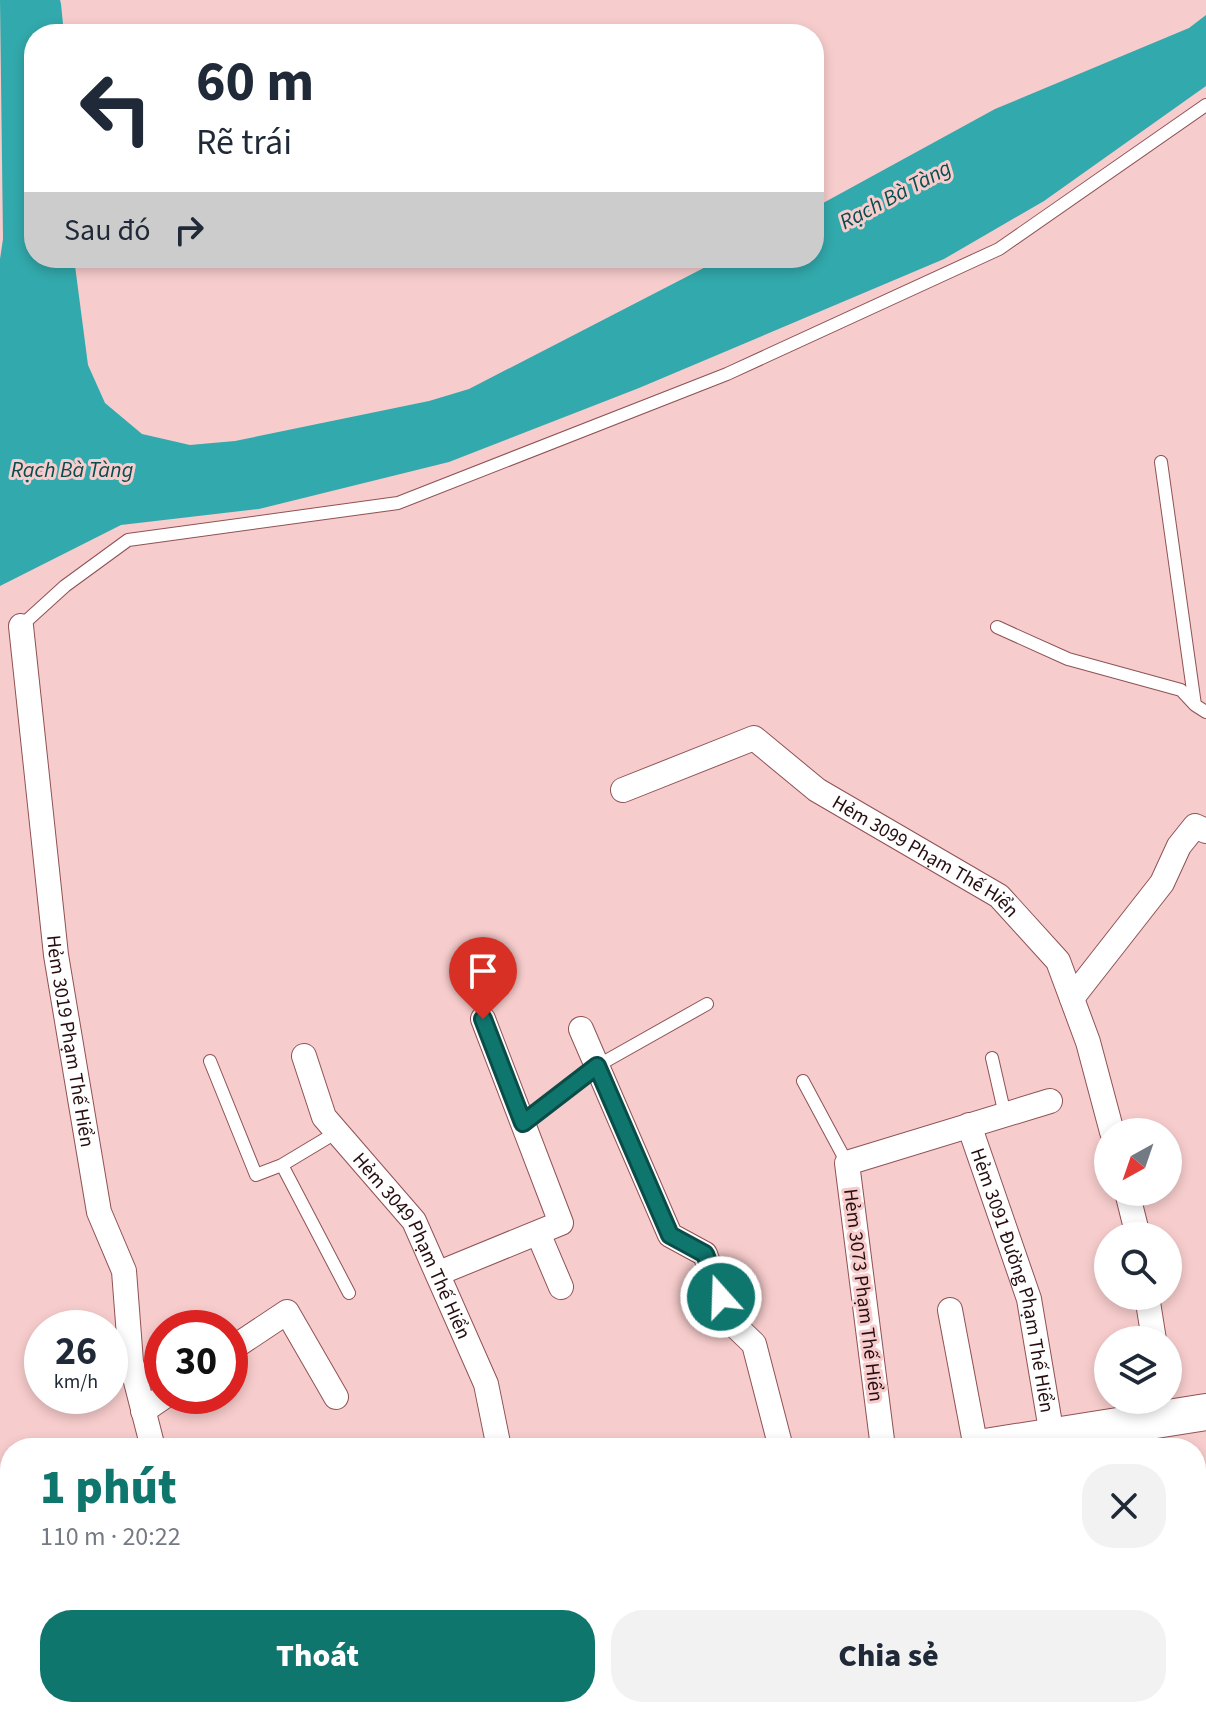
<!DOCTYPE html>
<html lang="vi">
<head>
<meta charset="utf-8">
<style>
	:root { --surface:#fff; --page:#f2f2f3; --text:#1f2937; --muted:#747a83; --accent:#0f766e }
	body { margin:0; font-family:"Source Sans 3",sans-serif; background:var(--page); color:var(--text); height:100vh; display:flex; flex-direction:column; font-size:30px; white-space:nowrap }
	* { box-sizing:border-box; margin:0 }
	p { font-size:26px; color:var(--muted) }
	.icon { flex:none; width:44px; height:44px; fill:none; stroke:currentColor; stroke-width:2; stroke-linecap:round; stroke-linejoin:round }
	.map { position:relative; flex:1; overflow:hidden }
	.panel { position:absolute; left:0px; top:1438px; width:1206px; height:280px; display:flex; flex-direction:column; background:var(--surface); border-radius:32px 32px 0 0; box-shadow:0 4px 12px #0003 }
	.panel>* { flex:none }
	.guide { position:absolute; left:24px; top:24px; width:800px; height:244px; border-radius:32px; box-shadow:0 4px 12px #0003; background:#fff; color:var(--text); overflow:hidden }
	.needle { width:52px; rotate:220deg }
	.controls { position:absolute; left:1094px; top:1118px; display:grid; gap:16px }
	.controls a { display:grid; place-items:center; width:88px; height:88px; border-radius:50%; background:var(--surface); box-shadow:0 4px 12px #0003; font-size:40px }
	.speed { position:absolute; left:24px; top:1310px; display:flex; gap:16px; font-size:40px; font-weight:700; text-align:center }
	.speed>* { display:grid; place-content:center; width:104px; height:104px; border-radius:50%; background:var(--surface); box-shadow:0 4px 12px #0003; line-height:1 }
	.speed small { font-size:20px; font-weight:400 }
	.speed .limit { border:12px solid #d22; background:#fff; color:#111 }
	.pin { position:absolute; display:grid; place-items:center; width:68px; height:68px; color:#fff; margin:-82px -34px; border-radius:50% 50% 50% 0; rotate:-45deg; box-shadow:0 0 8px #0007 }
	.pin .icon { rotate:45deg }
	.me { position:absolute; width:88px; margin:-44px; rotate:340deg; stroke-linejoin:round; filter:drop-shadow(0 0 6px #0008) }
	.turn { display:flex; align-items:center; gap:28px; height:168px; padding:0 40px; font-size:36px }
	.turn .icon { width:104px; height:104px; stroke-width:2.5 }
	.turn b { display:block; font-size:56px; line-height:68px }
	.then { display:flex; align-items:center; height:76px; padding:0 40px; background:#0003; gap:16px; font-size:30px }
	.round { display:grid; place-items:center; flex:none; width:84px; height:84px; border-radius:32px; background:var(--page) }
	.summary { display:flex; align-items:center; justify-content:space-between; height:136px; padding:0 40px }
	h1 { font-size:48px; font-weight:800; line-height:60px; color:var(--accent) }
	.action { display:flex; gap:16px; margin-top:auto; padding:16px 40px }
	.action a { flex:1; height:92px; border-radius:32px; background:var(--accent); color:#fff; font-size:32px; font-weight:800; line-height:92px; text-align:center }
	.action a+a { background:var(--page); color:var(--text) }
	.map>svg:first-child { display:block }
	.water { fill:#32a9ac }
	.lines { fill:none; stroke-linecap:round; stroke-linejoin:round }
	.lane-casing { stroke:#8f5255; stroke-width:14 }
	.street-casing { stroke:#8f5255; stroke-width:26 }
	.secondary-casing { stroke:#8f5255; stroke-width:38 }
	.lane { stroke:#fff; stroke-width:12 }
	.street { stroke:#fff; stroke-width:24 }
	.secondary { stroke:#fff; stroke-width:36 }
	.route-casing { stroke:#0a4d48; stroke-width:20 }
	.route { stroke:#0f766e; stroke-width:14 }
	.labels { text-anchor:middle; stroke-width:6; stroke-linejoin:round; paint-order:stroke }
	.street-label { font-size:20px; fill:#260e10; stroke:#f7cccc }
	.water-label { font-size:22px; font-style:italic; fill:#064d4f; stroke:#f7cccc }
</style>
</head>
<body>
<div class="map">
<svg width="1206" height="1718" viewBox="0 0 1206 1718">
	<rect width="100%" height="100%" fill="#f7cccc"/>
	<path class="water" d="M 0,0 L 60,0 L 61,4 L 64,34 L 34,34 L 34,258 L 74,258 L 88,365 L 105,403 L 142,434 L 190,445 L 235,441 L 429,401 L 469,389 L 723,258 L 814,258 L 814,208 L 995,109 L 1189,28 L 1206,15 L 1206,86 L 1044,201 L 944,259 L 639,388 L 449,462 L 259,509 L 121,525 L 0,586 L 0,259 L 3,239 Z
		M 1206,1630 L 1206,1718 L 690,1718 L 736,1708 L 1196,1708 L 1196,1631 Z"/>
	<g class="lines">
		<defs>
			<path id="lane" d="M 1161,462 L 1195,705 L 1206,712
				M 21,626 L 65,586 L 128,540 L 398,503 L 727,374 L 999,249 L 1206,105
				M 997,627 L 1068,659 L 1181,690 L 1195,705
				M 992,1058 L 1005,1115
				M 210,1061 L 256,1175 L 282,1165 L 349,1293
				M 803,1081 L 847,1163
				M 523,1123 L 597,1066 L 707,1004
				M 282,1165 L 337,1132"/>
			<g id="street">
				<path id="s1" d="M 21,626 L 56,955 L 99,1212 L 124,1271 L 131,1362 L 153,1448"/>
				<path id="s2" d="M 623,790 L 754,738 L 817,790 L 999,896 L 1058,961 L 1088,1042 L 1112,1132"/>
				<path d="M 1072,998 L 1162,883 L 1179,846 L 1195,826 L 1206,831"/>
				<path d="M 581,1029 L 670,1235 L 705,1254 L 728,1319 L 754,1344 L 781,1448"/>
				<path id="s3" d="M 304,1056 L 324,1117 L 414,1221 L 486,1384 L 499,1448"/>
				<path id="s4" d="M 969,1125 L 1029,1299 L 1052,1436"/>
				<path d="M 1127,1192 L 1138,1236"/>
				<path d="M 538,1233 L 561,1287"/>
				<path d="M 439,1273 L 561,1223 L 483,1019"/>
				<path d="M 1147,1296 L 1154,1340"/>
				<path d="M 950,1310 L 976,1448"/>
				<path d="M 230,1350 L 287,1312 L 336,1397"/>
				<path d="M 143,1411 L 165,1396"/>
				<path d="M 883,1448 L 847,1163 L 1050,1101"/>
				<path d="M 252,1708 L 255,1718"/>
			</g>
			<path id="secondary" d="M 979,1448 L 1206,1412
				M 0,1688 L 10,1685"/>
		</defs>
		<use href="#lane" class="lane-casing"/>
		<use href="#street" class="street-casing"/>
		<use href="#secondary" class="secondary-casing"/>
		<use href="#lane" class="lane"/>
		<use href="#street" class="street"/>
		<use href="#secondary" class="secondary"/>
	</g>
	<g class="lines">
		<defs>
			<path id="route" d="M 483,1019 L 523,1123 L 597,1066 L 670,1235 L 705,1254 L 721,1297"/>
		</defs>
		<use href="#route" class="route-casing"/>
		<use href="#route" class="route"/>
	</g>
	<g class="labels">
		<g class="street-label">
			<text dy="7" stroke="none"><textPath href="#s2" startOffset="350">Hẻm 3099 Phạm Thế Hiển</textPath></text>
			<text dy="7" stroke="none"><textPath href="#s1" startOffset="418">Hẻm 3019 Phạm Thế Hiển</textPath></text>
			<text dy="7" stroke="none"><textPath href="#s3" startOffset="222">Hẻm 3049 Phạm Thế Hiển</textPath></text>
			<text dy="7" stroke="none"><textPath href="#s4" startOffset="162">Hẻm 3091 Đường Phạm Thế Hiển</textPath></text>
			<text transform="translate(864 1295) rotate(83)" y="7">Hẻm 3073 Phạm Thế Hiển</text>
		</g>
		<g class="water-label">
			<text transform="translate(895 194) rotate(-28)" y="8">Rạch Bà Tàng</text>
			<text x="72" y="477">Rạch Bà Tàng</text>
		</g>
	</g>
</svg>
<div class="controls">
<a><svg class="needle" viewBox="-14 -14 28 28"><path d="M0-13l5 13h-10z" fill="#e53935"/><path d="M0 13l5-13h-10z" fill="#747a83"/></svg></a>
<a><svg class="icon" aria-label="search" viewBox="0 0 24 24"><circle cx="10" cy="10" r="6"/><path d="M15 15l6 6"/></svg></a>
<a><svg class="icon" aria-label="layers" viewBox="0 0 24 24"><path d="M12 4l9 5-9 5-9-5zM3 14l9 5 9-5"/></svg></a>
</div>
<div class="speed"><div>26<small>km/h</small></div><div class="limit">30</div></div>
<div class="pin" style="left:483px;top:1019px;background:#d93025"><svg class="icon" aria-label="arrive" viewBox="0 0 24 24"><path d="M6 21V4h12l-3 4 3 4H6"/></svg></div>
<svg class="me" style="left:721px;top:1297px" viewBox="-20 -20 40 40"><circle r="17" fill="#0f766e" stroke="#fff" stroke-width="3"/><path d="M0-11L8 9 0 5-8 9z" fill="#fff"/></svg>
<div class="guide">
<div class="turn"><svg class="icon" aria-label="left" viewBox="0 0 24 24"><path d="M17 20v-9H6M10 6l-5 5 5 5"/></svg><div><b>60 m</b>Rẽ trái</div></div>
<div class="then">Sau đó<svg class="icon" aria-label="right" viewBox="0 0 24 24"><path d="M7 20v-9h11M14 6l5 5-5 5"/></svg></div>
</div>
<section class="panel">
<div class="summary"><div><h1>1 phút</h1><p>110 m · 20:22</p></div><a class="round"><svg class="icon" aria-label="close" viewBox="0 0 24 24"><path d="M6 6l12 12M18 6L6 18"/></svg></a></div>
<div class="action"><a>Thoát</a><a>Chia sẻ</a></div>
</section>
</div>
</body>
</html>
